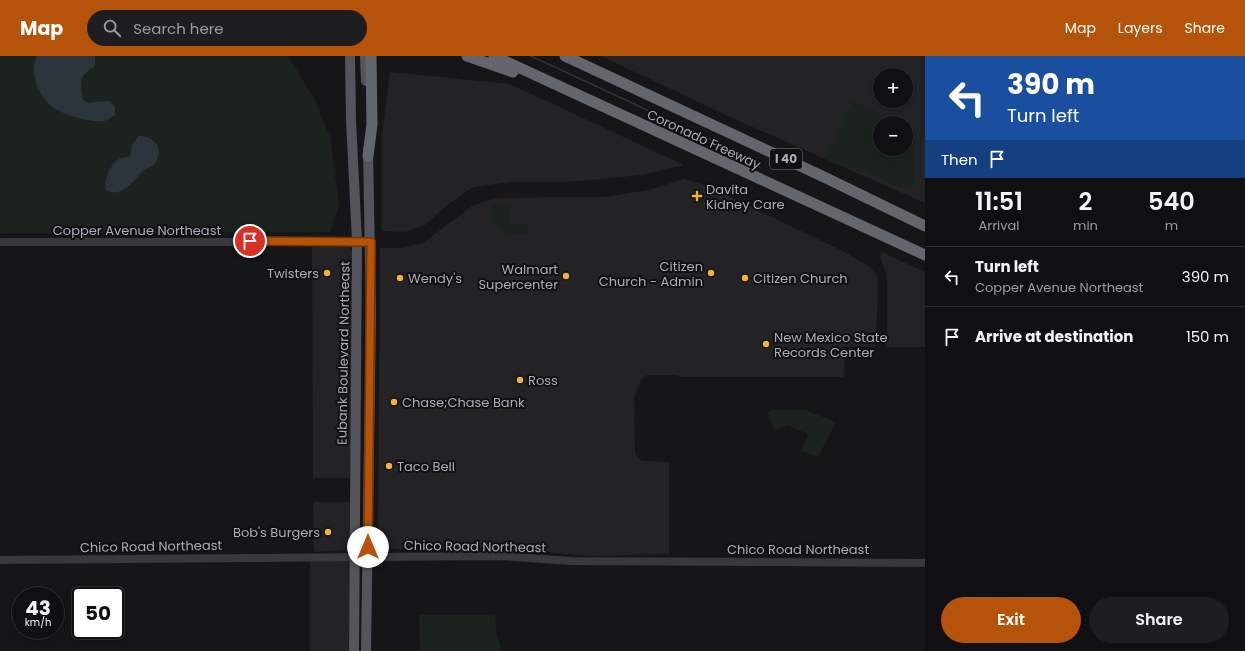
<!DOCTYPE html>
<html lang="en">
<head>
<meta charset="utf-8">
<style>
	:root { --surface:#101012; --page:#1e1e20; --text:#f1f3f6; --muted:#9c9d9f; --line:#303032; --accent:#b45309 }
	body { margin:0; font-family:Poppins,sans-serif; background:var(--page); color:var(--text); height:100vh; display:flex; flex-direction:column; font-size:15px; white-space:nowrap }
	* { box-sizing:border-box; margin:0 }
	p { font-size:13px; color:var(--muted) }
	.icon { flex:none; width:22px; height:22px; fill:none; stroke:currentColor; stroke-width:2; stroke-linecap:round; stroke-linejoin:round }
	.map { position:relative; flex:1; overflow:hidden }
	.side { display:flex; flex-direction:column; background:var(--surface); width:320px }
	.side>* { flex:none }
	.banner { background:#1a4fa0; color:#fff; overflow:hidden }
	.tools { position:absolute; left:873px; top:12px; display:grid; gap:8px }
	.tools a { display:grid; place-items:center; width:40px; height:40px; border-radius:50%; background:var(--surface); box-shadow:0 2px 10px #0003,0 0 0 1px var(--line); font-size:20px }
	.speed { position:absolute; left:12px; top:531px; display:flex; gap:8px; font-size:20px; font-weight:700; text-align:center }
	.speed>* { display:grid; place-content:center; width:52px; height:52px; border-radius:50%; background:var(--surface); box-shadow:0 2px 10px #0003,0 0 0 1px var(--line); line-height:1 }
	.speed small { font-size:10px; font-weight:400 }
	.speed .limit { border:2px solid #111; border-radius:6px; background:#fff; color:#111 }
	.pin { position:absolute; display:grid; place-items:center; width:34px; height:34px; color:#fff; margin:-17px; border:2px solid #fff; border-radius:50%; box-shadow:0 1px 4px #0007 }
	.me { position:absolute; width:44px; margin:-22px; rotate:0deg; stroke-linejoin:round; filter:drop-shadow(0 0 3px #0008) }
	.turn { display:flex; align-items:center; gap:14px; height:84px; padding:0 16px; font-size:18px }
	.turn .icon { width:52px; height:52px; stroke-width:2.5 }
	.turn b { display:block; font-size:28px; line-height:34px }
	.then { display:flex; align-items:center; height:38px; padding:0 16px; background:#0003; gap:8px; font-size:15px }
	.eta { display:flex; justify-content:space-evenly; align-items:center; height:68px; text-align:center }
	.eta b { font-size:24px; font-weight:600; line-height:28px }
	.action { display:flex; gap:8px; margin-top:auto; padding:8px 16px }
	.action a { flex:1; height:46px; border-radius:24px; background:var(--accent); color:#fff; font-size:16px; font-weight:600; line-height:46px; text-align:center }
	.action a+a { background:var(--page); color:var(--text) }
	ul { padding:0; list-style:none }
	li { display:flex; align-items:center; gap:12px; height:60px; padding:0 16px; border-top:1px solid var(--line) }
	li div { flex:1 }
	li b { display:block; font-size:15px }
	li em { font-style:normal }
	header { display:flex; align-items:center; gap:24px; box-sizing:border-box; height:56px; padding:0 20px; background:var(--accent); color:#fff }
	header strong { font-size:19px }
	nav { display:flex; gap:22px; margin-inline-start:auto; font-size:14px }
	.search { width:280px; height:36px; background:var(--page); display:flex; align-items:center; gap:10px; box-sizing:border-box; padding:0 14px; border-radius:22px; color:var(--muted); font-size:15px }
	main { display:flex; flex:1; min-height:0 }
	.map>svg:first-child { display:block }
	.built { fill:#232225; fill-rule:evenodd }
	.green { fill:#1c231e }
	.water { fill:#2d353c }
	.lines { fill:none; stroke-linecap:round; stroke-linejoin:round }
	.stream { stroke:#2d353c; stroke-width:1.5 }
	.minor { stroke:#38383d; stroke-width:8 }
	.major { stroke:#54555c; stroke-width:10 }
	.highway { stroke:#64666e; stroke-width:11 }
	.route-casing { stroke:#753606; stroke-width:10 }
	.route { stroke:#b45309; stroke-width:7 }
	.poi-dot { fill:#f0b337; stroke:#111113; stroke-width:1.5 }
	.labels { text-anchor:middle; stroke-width:4; stroke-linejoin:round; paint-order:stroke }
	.shield { fill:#111113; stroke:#7b7e86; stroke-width:1 }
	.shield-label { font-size:12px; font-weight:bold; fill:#a9adb8 }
	.street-label { font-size:13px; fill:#a9adb8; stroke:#111113 }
	.poi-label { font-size:13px; fill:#a9adb8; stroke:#111113; text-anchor:start }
</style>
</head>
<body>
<header>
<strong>Map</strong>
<div class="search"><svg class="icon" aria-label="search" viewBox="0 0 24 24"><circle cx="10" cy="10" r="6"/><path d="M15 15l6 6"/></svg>Search here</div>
<nav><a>Map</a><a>Layers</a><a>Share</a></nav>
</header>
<main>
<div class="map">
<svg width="925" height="595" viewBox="0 0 925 595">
	<rect width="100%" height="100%" fill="#161618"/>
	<path class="built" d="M 601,0 L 925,0 L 925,147 L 730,61 ZM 880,19 L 906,19 L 906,45 L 880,45 ZM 880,67 L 906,67 L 906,93 L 880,93 Z
		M 390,16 L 510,28 L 684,109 L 642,119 L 567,126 L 511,126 L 473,131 L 446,150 L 425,169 L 405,176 L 382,175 L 382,78 Z
		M 684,123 L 705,129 L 845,196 L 870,211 L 877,220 L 878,227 L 876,291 L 845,291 L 844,321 L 679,321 L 678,319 L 647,319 L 641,324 L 634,341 L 635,398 L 642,405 L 669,406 L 669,498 L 593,500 L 503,493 L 378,493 L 380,192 L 401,192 L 423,187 L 472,150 L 494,142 L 604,141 L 648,134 Z
		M 312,191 L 349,191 L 352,194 L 351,421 L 349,422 L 313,422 Z
		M 882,196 L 925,216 L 925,291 L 887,291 L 887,227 L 886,217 L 880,201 Z
		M 313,446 L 351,446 L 350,491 L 348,494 L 314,496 Z
		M 310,504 L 348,505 L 350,508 L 349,595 L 310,595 Z"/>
	<path class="green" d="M 0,0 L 288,0 L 315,44 L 330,81 L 339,150 L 330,176 L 0,177 Z
		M 853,45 L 887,62 L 885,67 L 880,67 L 880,77 L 862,117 L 825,102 Z
		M 906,75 L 915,79 L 915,128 L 906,134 L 867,116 L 866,111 L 880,80 L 880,93 L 906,93 Z
		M 492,148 L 510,148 L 510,168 L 528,168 L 528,178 L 504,177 L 492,165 Z
		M 771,354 L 805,354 L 836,366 L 818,401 L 801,394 L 808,378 L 787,369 L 775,375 L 767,357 Z
		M 495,557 L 496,573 L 501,595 L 420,595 L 419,559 L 490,559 Z"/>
	<path class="water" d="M 37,0 L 95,0 L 95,10 C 78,21 80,24 83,43 L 88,47 L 110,45 L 115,51 L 115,59 C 111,61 108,64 104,65 C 92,67 64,59 54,52 C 39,41 28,16 37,0 Z
		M 139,80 C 154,79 165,94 155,107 C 151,112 146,112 142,116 C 133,125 121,143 106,134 C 103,125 111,106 121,102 C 124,101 127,102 130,100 L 132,89 Z"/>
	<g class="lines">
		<path class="stream" d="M 531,0 L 714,85"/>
		<path class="minor" d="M 0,186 L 371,186
			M 0,504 L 500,500 L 570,505 L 925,507"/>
		<path class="major" d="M 350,0 L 351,64 L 357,185 L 354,595
			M 365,0 L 366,25
			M 366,595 L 371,259 L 368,93"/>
		<path class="highway" d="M 467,0 L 513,16
			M 494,0 L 925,199
			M 565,0 L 824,121 L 925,170
			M 368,100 L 372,68 L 371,0"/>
	</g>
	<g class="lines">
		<defs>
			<path id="route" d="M 250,185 L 371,186 L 368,491"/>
		</defs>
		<use href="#route" class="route-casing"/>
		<use href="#route" class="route"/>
	</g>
	<g class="poi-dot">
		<path d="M695 134h4v4h4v4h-4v4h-4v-4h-4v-4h4z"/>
		<circle cx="327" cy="217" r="4"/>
		<circle cx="711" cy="217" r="4"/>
		<circle cx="566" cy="220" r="4"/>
		<circle cx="400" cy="222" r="4"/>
		<circle cx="745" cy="222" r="4"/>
		<circle cx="766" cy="288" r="4"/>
		<circle cx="520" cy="324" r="4"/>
		<circle cx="394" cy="346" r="4"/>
		<circle cx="389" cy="410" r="4"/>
		<circle cx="328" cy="476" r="4"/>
	</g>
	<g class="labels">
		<rect class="shield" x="770" y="93" width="32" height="20" rx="3"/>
		<g class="shield-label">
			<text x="786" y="107">I 40</text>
		</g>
		<g class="street-label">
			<text transform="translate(704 83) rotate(25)" y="5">Coronado Freeway</text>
			<text x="137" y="179">Copper Avenue Northeast</text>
			<text transform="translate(343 297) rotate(-89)" y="5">Eubank Boulevard Northeast</text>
			<text transform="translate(151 490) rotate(-1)" y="5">Chico Road Northeast</text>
			<text transform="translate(475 490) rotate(1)" y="5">Chico Road Northeast</text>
			<text x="798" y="498">Chico Road Northeast</text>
		</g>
		<g class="poi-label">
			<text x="706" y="138">Davita<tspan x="706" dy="15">Kidney Care</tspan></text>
			<text x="703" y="215" text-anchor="end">Citizen<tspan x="703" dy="15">Church - Admin</tspan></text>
			<text x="558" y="218" text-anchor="end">Walmart<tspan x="558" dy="15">Supercenter</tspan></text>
			<text x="319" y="222" text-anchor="end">Twisters</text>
			<text x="408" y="227">Wendy's</text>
			<text x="753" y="227">Citizen Church</text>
			<text x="774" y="286">New Mexico State<tspan x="774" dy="15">Records Center</tspan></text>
			<text x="528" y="329">Ross</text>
			<text x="402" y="351">Chase;Chase Bank</text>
			<text x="397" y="415">Taco Bell</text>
			<text x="320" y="481" text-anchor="end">Bob's Burgers</text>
		</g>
	</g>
</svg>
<div class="tools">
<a>+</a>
<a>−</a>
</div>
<div class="speed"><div>43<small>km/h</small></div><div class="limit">50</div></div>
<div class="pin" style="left:250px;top:185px;background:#d93025"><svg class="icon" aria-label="arrive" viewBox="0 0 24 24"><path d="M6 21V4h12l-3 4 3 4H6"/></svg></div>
<svg class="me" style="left:368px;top:491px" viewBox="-20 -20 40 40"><circle r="19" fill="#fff"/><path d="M0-13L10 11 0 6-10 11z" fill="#b45309"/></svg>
</div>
<section class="side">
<div class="banner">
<div class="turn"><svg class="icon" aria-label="left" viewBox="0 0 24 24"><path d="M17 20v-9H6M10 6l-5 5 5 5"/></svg><div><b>390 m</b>Turn left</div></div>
<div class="then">Then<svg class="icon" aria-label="arrive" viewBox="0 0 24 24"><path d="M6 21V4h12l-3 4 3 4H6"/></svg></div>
</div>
<div class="eta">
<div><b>11:51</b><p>Arrival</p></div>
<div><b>2</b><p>min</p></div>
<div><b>540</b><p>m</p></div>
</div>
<ul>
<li><svg class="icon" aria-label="left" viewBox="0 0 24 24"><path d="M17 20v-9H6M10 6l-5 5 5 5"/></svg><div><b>Turn left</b><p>Copper Avenue Northeast</p></div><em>390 m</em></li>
<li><svg class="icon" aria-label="arrive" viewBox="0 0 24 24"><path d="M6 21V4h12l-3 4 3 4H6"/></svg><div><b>Arrive at destination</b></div><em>150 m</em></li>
</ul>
<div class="action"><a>Exit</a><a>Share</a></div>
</section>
</main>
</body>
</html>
